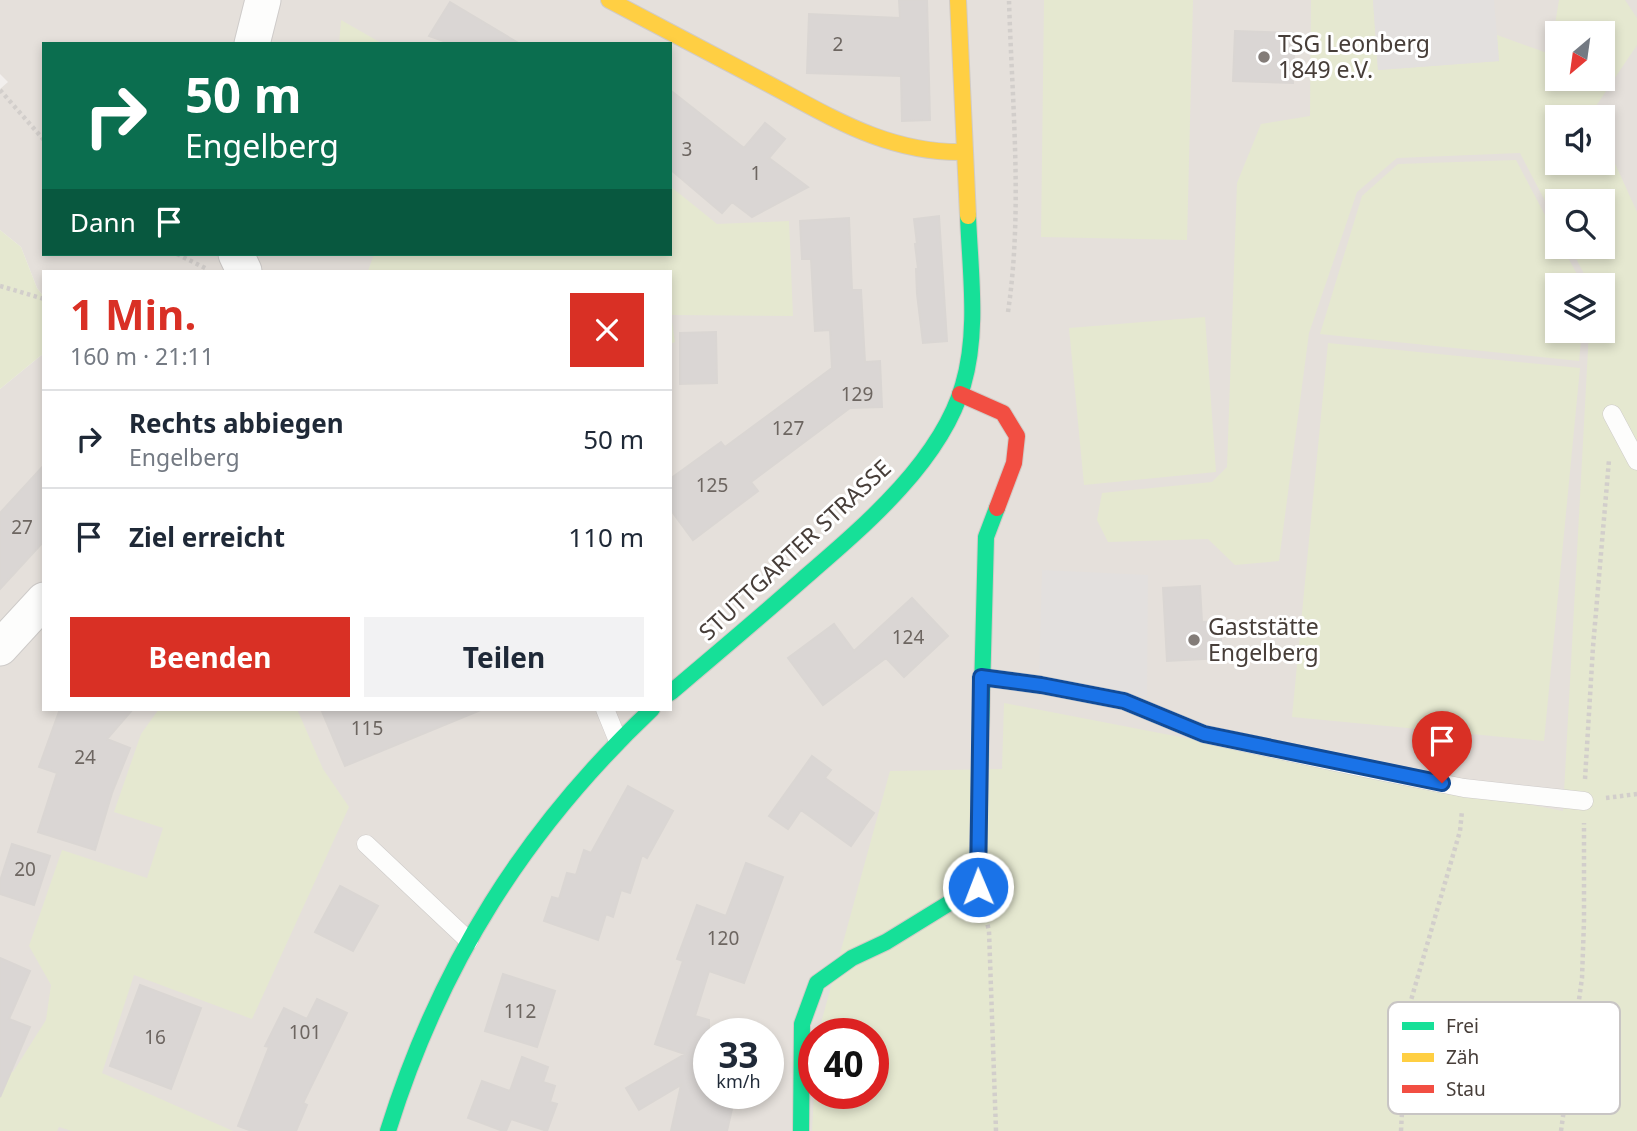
<!DOCTYPE html>
<html lang="de">
<head>
<meta charset="utf-8">
<style>
	:root { --surface:#fff; --page:#f2f2f3; --text:#1f2937; --muted:#747a83; --line:#e0e1e3; --accent:#d93025 }
	body { margin:0; font-family:"Noto Sans",sans-serif; background:var(--page); color:var(--text); height:100vh; display:flex; flex-direction:column; font-size:26px; white-space:nowrap }
	* { box-sizing:border-box; margin:0 }
	p { font-size:23px; color:var(--muted) }
	.icon { flex:none; width:38px; height:38px; fill:none; stroke:currentColor; stroke-width:2; stroke-linecap:round; stroke-linejoin:round }
	.map { position:relative; flex:1; overflow:hidden }
	.panel { position:absolute; left:42px; top:270px; width:630px; height:441px; display:flex; flex-direction:column; background:var(--surface); border-radius:0px; box-shadow:0 4px 10px #0003 }
	.panel>* { flex:none }
	.banner { position:absolute; left:42px; top:42px; width:630px; height:214px; border-radius:0px; box-shadow:0 4px 10px #0003; background:#0b6e4f; color:#fff; overflow:hidden }
	.needle { width:46px; rotate:209deg }
	.fabs { position:absolute; left:1545px; top:21px; display:grid; gap:14px }
	.fabs a { display:grid; place-items:center; width:70px; height:70px; border-radius:0px; background:var(--surface); box-shadow:0 4px 10px #0003; font-size:35px }
	.speed { position:absolute; left:693px; top:1018px; display:flex; gap:14px; font-size:35px; font-weight:700; text-align:center }
	.speed>* { display:grid; place-content:center; width:91px; height:91px; border-radius:50%; background:var(--surface); box-shadow:0 4px 10px #0003; line-height:1 }
	.speed small { font-size:18px; font-weight:400 }
	.speed .limit { border:10px solid #d22; background:#fff; color:#111 }
	.pin { position:absolute; display:grid; place-items:center; width:60px; height:60px; color:#fff; margin:-72px -30px; border-radius:50% 50% 50% 0; rotate:-45deg; box-shadow:0 0 7px #0007 }
	.pin .icon { rotate:45deg }
	.me { position:absolute; width:77px; margin:-38px; rotate:359deg; stroke-linejoin:round; filter:drop-shadow(0 0 5px #0008) }
	.turn { display:flex; align-items:center; gap:24px; height:147px; padding:0 28px; font-size:32px }
	.turn .icon { width:91px; height:91px; stroke-width:2.5 }
	.turn b { display:block; font-size:49px; line-height:60px }
	.then { display:flex; align-items:center; height:66px; padding:0 28px; background:#0003; gap:14px; font-size:26px }
	.round { display:grid; place-items:center; flex:none; width:74px; height:74px; border-radius:0px; background:var(--page) }
	.summary { display:flex; align-items:center; justify-content:space-between; height:119px; padding:0 28px }
	h1 { font-size:42px; font-weight:700; line-height:52px; color:var(--accent) }
	.cta { display:flex; gap:14px; margin-top:auto; padding:14px 28px }
	.cta a { flex:1; height:80px; border-radius:0px; background:var(--accent); color:#fff; font-size:28px; font-weight:700; line-height:80px; text-align:center }
	.cta a+a { background:var(--page); color:var(--text) }
	ul { padding:0; list-style:none }
	li { display:flex; align-items:center; gap:21px; height:98px; padding:0 28px; border-top:2px solid var(--line) }
	li div { flex:1 }
	li b { display:block; font-size:26px }
	li em { font-style:normal }
	.map>svg:first-child { display:block }
	.residential { fill:#e5e0db; fill-rule:evenodd }
	.green { fill:#e5e8d0; fill-rule:evenodd }
	.parking { fill:#e3e0de }
	.building { fill:#dad6d4; stroke:#dad6d3; stroke-width:2 }
	.lines { fill:none; stroke-linecap:round; stroke-linejoin:round }
	.lane-casing { stroke:#cecbc9; stroke-width:19 }
	.street-casing { stroke:#cecbc9; stroke-width:37 }
	.fast-casing { stroke:#d1cbc6; stroke-width:18 }
	.slow-casing { stroke:#d1cbc6; stroke-width:18 }
	.jam-casing { stroke:#d1cbc6; stroke-width:18 }
	.path { stroke:#d2cecb; stroke-width:4.5; stroke-dasharray:3.5 3.5; stroke-linecap:butt }
	.lane { stroke:#fdfdfc; stroke-width:18 }
	.street { stroke:#fdfdfc; stroke-width:35 }
	.fast { stroke:#16e098; stroke-width:16 }
	.slow { stroke:#ffcf43; stroke-width:16 }
	.jam { stroke:#f24e42; stroke-width:16 }
	.route-casing { stroke:#114b97; stroke-width:18 }
	.route { stroke:#1a73e8; stroke-width:12 }
	.poi-dot { fill:#837c78; stroke:#fff; stroke-width:2.5 }
	.labels { text-anchor:middle; stroke-width:6; stroke-linejoin:round; paint-order:stroke }
	.number-label { font-size:19px; fill:#6d6661 }
	.poi-label { font-size:23px; fill:#473e39; stroke:#fff; text-anchor:start }
	.street-label { font-size:23px; fill:#473e39; stroke:#fff }
	.key { fill:#fff; stroke:#c8c5c4; stroke-width:2 }
	.key-label { font-size:19px; fill:#473e39 }
</style>
</head>
<body>
<div class="map">
<svg width="1637" height="1131" viewBox="0 0 1637 1131">
	<rect width="100%" height="100%" fill="#f2efed"/>
	<path class="residential" d="M 0,0 L 1637,0 L 1637,1131 L 0,1131 L 0,389 L 44,353 L 44,709 L 670,709 L 670,271 L 44,271 L 44,297 L 37,288 L 21,247 L 0,230 L 0,89 L 8,82 L 0,74 ZM 1558,33 L 1603,33 L 1603,79 L 1558,79 ZM 44,44 L 670,44 L 670,254 L 44,254 ZM 1558,117 L 1603,117 L 1603,163 L 1558,163 ZM 1558,201 L 1603,201 L 1603,247 L 1558,247 ZM 1558,285 L 1603,285 L 1603,331 L 1558,331 ZM 709,1034 L 768,1034 L 768,1094 L 709,1094 ZM 814,1034 L 873,1034 L 873,1094 L 814,1094 Z"/>
	<path class="green" d="M 1044,0 L 1193,0 L 1187,240 L 1041,237 Z
		M 1311,0 L 1373,0 L 1378,70 L 1499,61 L 1497,35 L 1550,54 L 1559,0 L 1625,0 L 1637,18 L 1637,45 L 1592,112 L 1594,117 L 1558,117 L 1558,163 L 1603,163 L 1603,137 L 1637,212 L 1637,1131 L 812,1131 L 814,1094 L 873,1094 L 873,1034 L 818,1034 L 890,771 L 1002,769 L 1004,703 L 1563,811 L 1589,331 L 1603,331 L 1603,285 L 1590,285 L 1570,247 L 1603,247 L 1603,201 L 1558,201 L 1557,224 L 1520,153 L 1397,158 L 1357,192 L 1309,333 L 1279,561 L 1235,565 L 1208,539 L 1108,542 L 1097,520 L 1102,493 L 1212,482 L 1227,467 L 1237,183 L 1261,124 L 1310,116 ZM 1558,33 L 1603,33 L 1603,79 L 1558,79 Z
		M 341,20 L 383,44 L 339,44 Z
		M 1516,160 L 1557,238 L 1558,247 L 1562,247 L 1583,285 L 1558,285 L 1558,331 L 1582,331 L 1579,361 L 1320,334 L 1362,196 L 1398,164 Z
		M 670,186 L 717,224 L 789,221 L 793,316 L 671,315 L 675,342 L 670,344 L 670,271 L 368,271 L 374,254 L 670,254 Z
		M 0,230 L 21,247 L 37,288 L 44,297 L 44,353 L 0,389 Z
		M 1205,317 L 1216,472 L 1084,485 L 1069,328 Z
		M 1328,343 L 1580,368 L 1544,741 L 1292,717 Z
		M 159,709 L 297,709 L 323,769 L 349,807 L 252,1019 L 134,975 L 102,1073 L 233,1131 L 72,1131 L 59,1127 L 57,1131 L 0,1131 L 0,1067 L 13,1072 L 46,1020 L 51,985 L 29,946 L 62,850 L 147,878 L 163,828 L 114,812 L 141,734 Z"/>
	<path class="parking" d="M 1373,0 L 1494,0 L 1499,61 L 1378,70 Z
		M 1042,570 L 1148,575 L 1147,698 L 1039,676 Z"/>
	<path class="building" d="M 899,0 L 927,0 L 930,120 L 902,121 L 901,76 L 807,73 L 809,14 L 900,18 Z
		M 450,2 L 520,44 L 452,44 L 429,36 Z
		M 1235,31 L 1295,33 L 1293,83 L 1233,81 Z
		M 670,90 L 744,148 L 765,123 L 785,139 L 769,158 L 808,187 L 752,217 L 732,202 L 722,213 L 670,169 Z
		M 939,216 L 947,341 L 923,343 L 917,294 L 916,269 L 918,269 L 915,244 L 917,244 L 914,219 Z
		M 849,218 L 852,290 L 861,290 L 865,362 L 880,361 L 882,407 L 850,408 L 751,482 L 758,491 L 693,540 L 670,509 L 670,479 L 721,442 L 725,447 L 832,368 L 830,330 L 815,331 L 811,259 L 802,259 L 800,221 Z
		M 716,332 L 717,383 L 680,384 L 680,333 Z
		M 44,465 L 44,541 L 0,589 L 0,513 Z
		M 1200,586 L 1202,622 L 1220,621 L 1222,658 L 1167,661 L 1163,588 Z
		M 912,598 L 948,636 L 904,677 L 886,658 L 823,705 L 788,658 L 834,624 L 854,651 Z
		M 60,709 L 133,709 L 107,739 L 130,748 L 112,793 L 95,850 L 38,832 L 57,773 L 39,767 Z
		M 321,709 L 483,709 L 345,766 Z
		M 812,756 L 831,770 L 825,778 L 874,813 L 851,846 L 801,810 L 788,829 L 769,816 Z
		M 628,786 L 673,811 L 647,858 L 642,855 L 630,893 L 621,890 L 613,917 L 606,914 L 598,940 L 544,921 L 552,897 L 559,899 L 567,873 L 576,875 L 584,850 L 591,853 Z
		M 12,844 L 50,856 L 34,905 L 0,894 L 0,881 Z
		M 746,863 L 783,877 L 744,983 L 709,971 L 695,1016 L 709,1020 L 709,1094 L 735,1096 L 727,1131 L 671,1131 L 681,1085 L 639,1110 L 626,1088 L 685,1054 L 655,1044 L 683,961 L 677,959 L 697,905 L 726,916 Z
		M 340,886 L 378,906 L 353,951 L 315,932 Z
		M 0,958 L 30,971 L 9,1019 L 30,1027 L 0,1097 Z
		M 503,974 L 555,991 L 537,1047 L 485,1031 Z
		M 140,985 L 201,1008 L 171,1089 L 110,1066 Z
		M 317,999 L 347,1013 L 303,1103 L 307,1105 L 296,1131 L 252,1131 L 238,1126 L 269,1047 L 265,1046 L 284,1008 L 307,1019 Z
		M 522,1057 L 548,1067 L 543,1082 L 555,1086 L 550,1102 L 557,1104 L 547,1131 L 511,1119 L 506,1131 L 503,1131 L 468,1118 L 482,1081 L 510,1091 Z"/>
	<g class="lines">
		<defs>
			<path id="lane" d="M 1612,414 L 1637,461
				M 981,677 L 1041,685 L 1124,701 L 1204,734 L 1354,766 L 1464,788 L 1584,801
				M 605,709 L 618,741
				M 366,844 L 469,941"/>
			<path id="street" d="M 252,44 L 263,0
				M 236,254 L 244,271
				M 0,648 L 44,600"/>
			<path id="fast" d="M 670,693 C 715,655 759,618 803,579 C 862,528 941,462 963,385 C 979,331 970,271 968,216
				M 388,1131 C 440,964 525,829 652,709
				M 801,1131 L 802,1024 L 817,983 L 852,958 L 886,942 L 977,886 L 986,537 L 997,508"/>
			<path id="slow" d="M 609,0 C 660,27 710,53 761,80 C 828,115 886,154 965,152
				M 958,0 L 968,216"/>
			<path id="jam" d="M 960,394 L 1003,413 L 1017,436 L 1014,463 L 997,508"/>
		</defs>
		<use href="#lane" class="lane-casing"/>
		<use href="#street" class="street-casing"/>
		<use href="#fast" class="fast-casing"/>
		<use href="#slow" class="slow-casing"/>
		<use href="#jam" class="jam-casing"/>
		<path class="path" d="M 0,90 L 44,140
			M 177,254 L 207,269
			M 0,286 L 44,299
			M 1008,312 C 1023,210 1012,103 1009,0
			M 1585,779 L 1593,647 L 1609,460
			M 1606,798 L 1637,794
			M 986,918 L 989,931 L 996,1131
			M 1401,1131 L 1407,1014 L 1460,831 L 1462,811
			M 1561,1131 L 1582,978 L 1584,921 L 1584,823"/>
		<use href="#lane" class="lane"/>
		<use href="#street" class="street"/>
		<use href="#fast" class="fast"/>
		<use href="#slow" class="slow"/>
		<use href="#jam" class="jam"/>
	</g>
	<g class="lines">
		<defs>
			<path id="route" d="M 978,887 L 981,677 L 1041,685 L 1124,701 L 1204,734 L 1442,783"/>
		</defs>
		<use href="#route" class="route-casing"/>
		<use href="#route" class="route"/>
	</g>
	<g class="poi-dot">
		<circle cx="1264" cy="57" r="7"/>
		<circle cx="1194" cy="640" r="7"/>
	</g>
	<g class="labels">
		<g class="number-label">
			<text x="838" y="51">2</text>
			<text x="687" y="156">3</text>
			<text x="756" y="180">1</text>
			<text x="857" y="401">129</text>
			<text x="788" y="435">127</text>
			<text x="712" y="492">125</text>
			<text x="22" y="534">27</text>
			<text x="908" y="644">124</text>
			<text x="367" y="735">115</text>
			<text x="85" y="764">24</text>
			<text x="25" y="876">20</text>
			<text x="723" y="945">120</text>
			<text x="520" y="1018">112</text>
			<text x="305" y="1039">101</text>
			<text x="155" y="1044">16</text>
		</g>
		<g class="poi-label">
			<text x="1278" y="52">TSG Leonberg<tspan x="1278" dy="26">1849 e.V.</tspan></text>
			<text x="1208" y="635">Gaststätte<tspan x="1208" dy="26">Engelberg</tspan></text>
		</g>
		<g class="street-label">
			<text transform="translate(795 550) rotate(-43)" y="8">STUTTGARTER STRASSE</text>
		</g>
	</g>
	<rect x="1388" y="1002" width="232" height="112" rx="10" class="key"/>
	<rect x="1402" y="1022" width="32" height="8" fill="#16e098"/>
	<rect x="1402" y="1053" width="32" height="9" fill="#ffcf43"/>
	<rect x="1402" y="1085" width="32" height="8" fill="#f24e42"/>
	<g class="key-label">
		<text x="1446" y="1033">Frei</text>
		<text x="1446" y="1064">Zäh</text>
		<text x="1446" y="1096">Stau</text>
	</g>
</svg>
<div class="fabs">
<a><svg class="needle" viewBox="-14 -14 28 28"><path d="M0-13l5 13h-10z" fill="#e53935"/><path d="M0 13l5-13h-10z" fill="#747a83"/></svg></a>
<a><svg class="icon" aria-label="sound" viewBox="0 0 24 24"><path d="M4 9h4l5-4v14l-5-4H4zM17 9q2 3 0 6"/></svg></a>
<a><svg class="icon" aria-label="search" viewBox="0 0 24 24"><circle cx="10" cy="10" r="6"/><path d="M15 15l6 6"/></svg></a>
<a><svg class="icon" aria-label="layers" viewBox="0 0 24 24"><path d="M12 4l9 5-9 5-9-5zM3 14l9 5 9-5"/></svg></a>
</div>
<div class="speed"><div>33<small>km/h</small></div><div class="limit">40</div></div>
<div class="pin" style="left:1442px;top:783px;background:#d93025"><svg class="icon" aria-label="arrive" viewBox="0 0 24 24"><path d="M6 21V4h12l-3 4 3 4H6"/></svg></div>
<svg class="me" style="left:978px;top:887px" viewBox="-20 -20 40 40"><circle r="17" fill="#1a73e8" stroke="#fff" stroke-width="3"/><path d="M0-11L8 9 0 5-8 9z" fill="#fff"/></svg>
<div class="banner">
<div class="turn"><svg class="icon" aria-label="right" viewBox="0 0 24 24"><path d="M7 20v-9h11M14 6l5 5-5 5"/></svg><div><b>50 m</b>Engelberg</div></div>
<div class="then">Dann<svg class="icon" aria-label="arrive" viewBox="0 0 24 24"><path d="M6 21V4h12l-3 4 3 4H6"/></svg></div>
</div>
<section class="panel">
<div class="summary"><div><h1>1 Min.</h1><p>160 m · 21:11</p></div><a class="round" style="background:#d93025;color:#fff"><svg class="icon" aria-label="close" viewBox="0 0 24 24"><path d="M6 6l12 12M18 6L6 18"/></svg></a></div>
<ul>
<li><svg class="icon" aria-label="right" viewBox="0 0 24 24"><path d="M7 20v-9h11M14 6l5 5-5 5"/></svg><div><b>Rechts abbiegen</b><p>Engelberg</p></div><em>50 m</em></li>
<li><svg class="icon" aria-label="arrive" viewBox="0 0 24 24"><path d="M6 21V4h12l-3 4 3 4H6"/></svg><div><b>Ziel erreicht</b></div><em>110 m</em></li>
</ul>
<div class="cta"><a>Beenden</a><a>Teilen</a></div>
</section>
</div>
</body>
</html>
